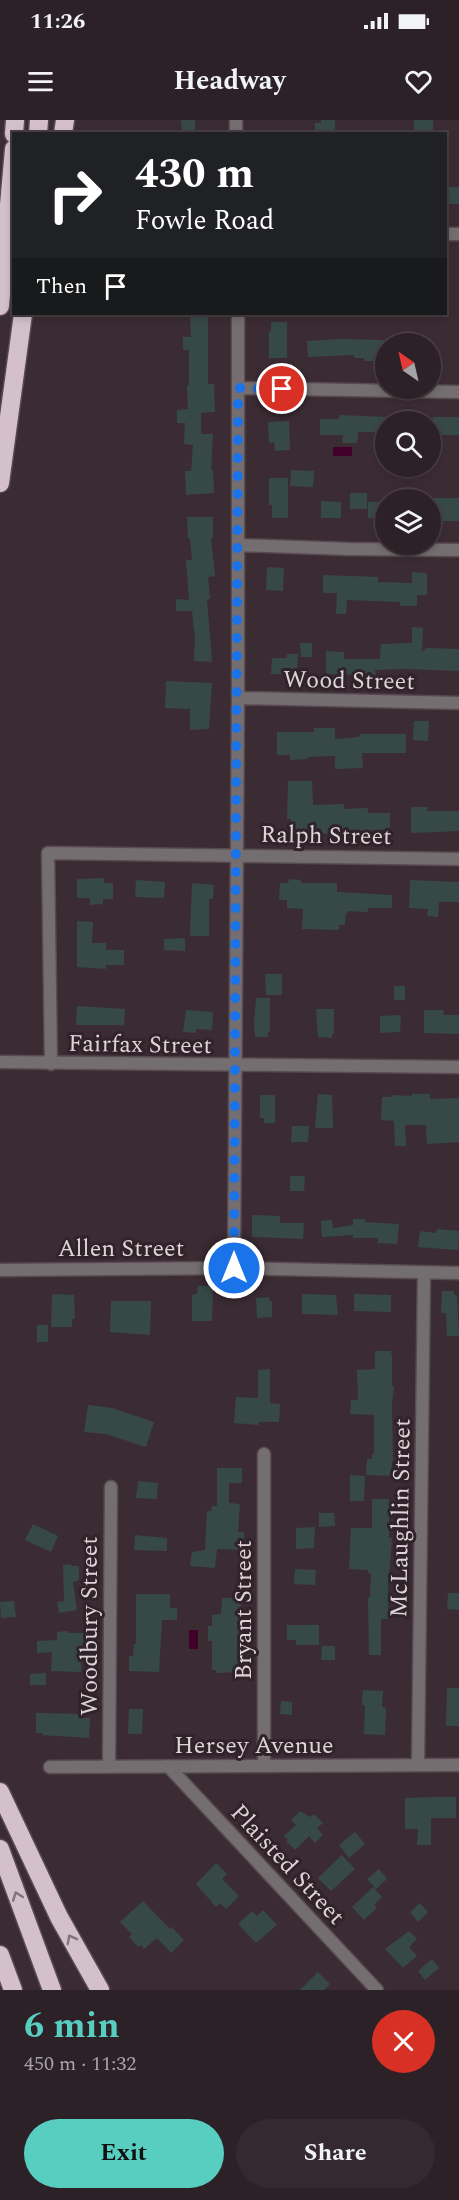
<!DOCTYPE html>
<html lang="en">
<head>
<meta charset="utf-8">
<style>
	:root { --surface:#2c2126; --page:#34292e; --text:#f1f3f6; --muted:#a6a3a7; --line:#483e43; --accent:#58cec1 }
	body { margin:0; font-family:Spectral,serif; background:var(--page); color:var(--text); height:100vh; display:flex; flex-direction:column; font-size:22px; white-space:nowrap }
	* { box-sizing:border-box; margin:0 }
	p { font-size:20px; color:var(--muted) }
	.icon { flex:none; width:33px; height:33px; fill:none; stroke:currentColor; stroke-width:2; stroke-linecap:round; stroke-linejoin:round }
	.map { position:relative; height:1870px; overflow:hidden }
	.drawer { display:flex; flex-direction:column; background:var(--surface); flex:1 }
	.drawer>* { flex:none }
	.top-card { position:absolute; left:12px; top:12px; width:435px; height:183px; border-radius:0px; box-shadow:0 3px 9px #0003,0 0 0 2px var(--line); background:#202124; color:#fff; overflow:hidden }
	.needle { width:39px; rotate:326deg }
	.buttons { position:absolute; left:375px; top:213px; display:grid; gap:12px }
	.buttons a { display:grid; place-items:center; width:66px; height:66px; border-radius:50%; background:var(--surface); box-shadow:0 3px 9px #0003,0 0 0 2px var(--line); font-size:30px }
	.pin { position:absolute; display:grid; place-items:center; width:51px; height:51px; color:#fff; margin:-26px; border:3px solid #fff; border-radius:50%; box-shadow:0 2px 6px #0007 }
	.me { position:absolute; width:66px; margin:-33px; rotate:0deg; stroke-linejoin:round; filter:drop-shadow(0 0 4px #0008) }
	.turn { display:flex; align-items:center; gap:21px; height:126px; padding:0 24px; font-size:27px }
	.turn .icon { width:78px; height:78px; stroke-width:2.5 }
	.turn b { display:block; font-size:42px; line-height:51px }
	.then { display:flex; align-items:center; height:57px; padding:0 24px; background:#0003; gap:12px; font-size:22px }
	.round { display:grid; place-items:center; flex:none; width:63px; height:63px; border-radius:32px; background:var(--page) }
	.overview { display:flex; align-items:center; justify-content:space-between; height:102px; padding:0 24px }
	h1 { font-size:36px; font-weight:700; line-height:45px; color:var(--accent) }
	.action { display:flex; gap:12px; margin-top:auto; padding:12px 24px }
	.action a { flex:1; height:69px; border-radius:36px; background:var(--accent); color:#111; font-size:24px; font-weight:700; line-height:69px; text-align:center }
	.action a+a { background:var(--page); color:var(--text) }
	.status { display:flex; justify-content:space-between; align-items:center; height:42px; padding:0 30px; background:var(--surface); direction:ltr }
	.status svg { height:16px; fill:currentColor }
	header { display:flex; justify-content:space-between; align-items:center; height:78px; padding:0 24px; background:var(--surface); font-size:27px; font-weight:700 }
	.map>svg:first-child { display:block }
	.water { fill:#400028 }
	.building { fill:#374947 }
	.lines { fill:none; stroke-linecap:round; stroke-linejoin:round }
	.minor-casing { stroke:#584a51; stroke-width:15 }
	.motorway-casing { stroke:#584a51; stroke-width:21 }
	.minor { stroke:#756e71; stroke-width:12 }
	.motorway { stroke:#d3c0c9; stroke-width:18 }
	.oneway { stroke:#827279 }
	.route { stroke:#1a73e8; stroke-width:10; stroke-dasharray:0 18 }
	.labels { text-anchor:middle; stroke-width:6; stroke-linejoin:round; paint-order:stroke }
	.street-label { font-size:24px; fill:#ddd4d8; stroke:#302329 }
</style>
</head>
<body>
<div class="status"><b>11:26</b><svg viewBox="0 0 49 12"><path d="M0 12V9h3v3zM5 12V6h3v6zM10 12V3h3v9zM15 12V0h3v12zM26 1h20v11H26zM47 4h2v5h-2z"/></svg></div>
<header><svg class="icon" aria-label="menu" viewBox="0 0 24 24"><path d="M4 6h16M4 12h16M4 18h16"/></svg>Headway<svg class="icon" aria-label="heart" viewBox="0 0 24 24"><path d="M12 20l-8-8c-3-5 5-10 8-4 3-6 11-1 8 4z"/></svg></header>
<div class="map">
<svg width="459" height="1870" viewBox="0 0 459 1870">
	<rect width="100%" height="100%" fill="#3b2c33"/>
	<path class="water" d="M 333,327 L 352,327 L 352,336 L 333,336 Z
		M 189,1510 L 198,1510 L 198,1529 L 189,1529 Z"/>
	<path class="building" d="M 181,0 L 195,0 L 195,14 L 182,14 Z
		M 321,0 L 335,0 L 335,14 L 315,14 L 315,3 L 321,3 Z
		M 414,0 L 433,0 L 433,13 L 414,12 Z
		M 446,67 L 459,67 L 459,84 L 446,84 Z
		M 190,194 L 208,194 L 208,264 L 214,264 L 215,292 L 201,293 L 201,314 L 213,314 L 211,350 L 213,350 L 214,373 L 186,375 L 185,351 L 191,351 L 193,325 L 184,324 L 185,303 L 177,303 L 177,290 L 188,289 L 187,265 L 189,265 L 189,230 L 183,230 L 183,217 L 191,217 Z
		M 271,202 L 287,202 L 287,238 L 269,238 L 269,211 L 271,212 Z
		M 338,219 L 386,220 L 386,238 L 382,238 L 382,241 L 364,241 L 364,238 L 354,238 L 354,235 L 308,237 L 307,221 Z
		M 339,295 L 386,297 L 386,312 L 358,312 L 357,323 L 342,323 L 343,315 L 320,315 L 320,299 L 339,299 Z
		M 433,297 L 459,297 L 459,315 L 433,315 Z
		M 289,301 L 290,330 L 275,331 L 274,322 L 269,323 L 268,302 Z
		M 291,350 L 314,351 L 313,367 L 290,366 Z
		M 269,358 L 288,358 L 288,398 L 272,398 L 272,385 L 269,385 Z
		M 350,373 L 367,373 L 367,389 L 350,389 Z
		M 430,378 L 459,378 L 459,401 L 430,401 Z
		M 321,381 L 341,382 L 341,398 L 321,398 Z
		M 368,382 L 386,382 L 386,398 L 368,398 Z
		M 187,397 L 213,397 L 213,418 L 211,418 L 215,456 L 208,457 L 210,479 L 207,479 L 212,542 L 194,541 L 195,511 L 194,512 L 192,491 L 176,491 L 176,479 L 189,480 L 186,440 L 192,440 L 190,418 L 188,419 Z
		M 267,447 L 284,448 L 283,471 L 266,470 Z
		M 412,452 L 426,453 L 427,456 L 427,475 L 417,475 L 417,486 L 400,486 L 400,482 L 347,480 L 346,494 L 336,494 L 337,473 L 323,473 L 323,455 L 378,457 L 378,462 L 412,463 Z
		M 412,507 L 423,508 L 422,532 L 426,528 L 459,529 L 459,551 L 406,549 L 375,550 L 376,555 L 326,554 L 326,531 L 344,532 L 344,539 L 380,539 L 381,524 L 412,523 Z
		M 300,523 L 312,523 L 312,537 L 301,537 Z
		M 287,534 L 298,534 L 297,554 L 271,554 L 272,538 L 287,538 Z
		M 166,561 L 212,563 L 209,609 L 190,610 L 190,589 L 165,588 Z
		M 414,601 L 429,601 L 428,621 L 413,620 Z
		M 314,608 L 335,608 L 335,619 L 359,617 L 360,614 L 406,614 L 406,633 L 362,633 L 363,648 L 335,649 L 335,636 L 308,637 L 308,639 L 290,640 L 290,635 L 277,635 L 277,612 L 314,612 Z
		M 288,661 L 312,661 L 313,685 L 344,684 L 344,689 L 368,688 L 368,693 L 390,693 L 390,709 L 321,714 L 321,708 L 291,709 L 291,699 L 287,699 Z
		M 411,687 L 428,687 L 427,691 L 459,691 L 459,711 L 411,713 Z
		M 104,758 L 104,763 L 113,763 L 113,779 L 103,779 L 103,784 L 90,785 L 90,778 L 77,778 L 77,759 Z
		M 289,759 L 301,760 L 301,763 L 337,763 L 337,772 L 392,775 L 392,788 L 368,788 L 368,792 L 348,791 L 348,793 L 346,793 L 345,805 L 339,805 L 339,810 L 302,809 L 303,789 L 287,788 L 287,780 L 279,780 L 280,763 L 288,763 Z
		M 136,760 L 165,762 L 164,778 L 135,777 Z
		M 410,760 L 459,762 L 459,782 L 439,782 L 438,797 L 427,796 L 428,789 L 409,788 Z
		M 192,763 L 214,765 L 213,779 L 209,779 L 209,816 L 190,816 Z
		M 77,801 L 93,802 L 92,823 L 106,823 L 106,830 L 124,830 L 124,845 L 106,845 L 106,849 L 77,847 Z
		M 185,818 L 185,831 L 164,830 L 164,819 Z
		M 265,854 L 282,854 L 282,875 L 266,875 Z
		M 394,866 L 405,866 L 405,880 L 394,880 Z
		M 256,878 L 270,878 L 270,912 L 268,912 L 268,917 L 255,917 L 254,903 Z
		M 77,886 L 125,889 L 124,905 L 76,905 Z
		M 316,889 L 334,889 L 334,914 L 332,914 L 332,918 L 318,917 Z
		M 186,890 L 213,892 L 212,910 L 196,909 L 196,913 L 183,912 Z
		M 424,890 L 444,890 L 443,895 L 459,895 L 459,914 L 424,913 Z
		M 401,895 L 400,912 L 380,913 L 380,896 Z
		M 318,974 L 332,975 L 333,1008 L 315,1008 Z
		M 412,974 L 430,974 L 430,979 L 459,978 L 459,1022 L 427,1024 L 426,1005 L 405,1005 L 406,1026 L 395,1026 L 394,1001 L 381,1000 L 382,977 L 391,977 L 391,975 L 412,976 Z
		M 260,975 L 275,975 L 275,1003 L 264,1003 L 264,998 L 260,998 Z
		M 292,1006 L 309,1006 L 308,1022 L 291,1022 Z
		M 290,1056 L 305,1056 L 304,1071 L 290,1071 Z
		M 252,1095 L 280,1096 L 280,1103 L 304,1103 L 303,1119 L 252,1117 Z
		M 353,1099 L 365,1099 L 365,1102 L 399,1104 L 397,1124 L 378,1123 L 378,1118 L 353,1118 L 353,1115 L 322,1117 L 321,1101 L 332,1100 L 333,1108 L 353,1105 Z
		M 437,1109 L 459,1111 L 458,1130 L 418,1127 L 420,1111 L 436,1113 Z
		M 198,1166 L 213,1166 L 212,1201 L 192,1201 L 192,1175 L 197,1174 Z
		M 442,1171 L 454,1171 L 454,1175 L 457,1175 L 459,1216 L 447,1216 L 446,1193 L 441,1193 Z
		M 52,1174 L 74,1175 L 75,1199 L 72,1199 L 72,1207 L 51,1207 Z
		M 302,1174 L 336,1175 L 338,1195 L 302,1194 Z
		M 354,1174 L 391,1175 L 391,1192 L 354,1191 Z
		M 269,1177 L 269,1181 L 272,1181 L 272,1197 L 257,1198 L 256,1178 Z
		M 111,1181 L 151,1181 L 150,1215 L 110,1212 Z
		M 37,1205 L 48,1205 L 48,1222 L 37,1222 Z
		M 375,1231 L 391,1231 L 392,1237 L 392,1266 L 394,1266 L 392,1284 L 393,1339 L 390,1356 L 366,1355 L 367,1339 L 372,1339 L 372,1333 L 374,1334 L 374,1295 L 350,1294 L 351,1280 L 358,1280 L 357,1250 L 375,1249 Z
		M 270,1249 L 270,1283 L 280,1284 L 279,1302 L 259,1302 L 258,1305 L 234,1303 L 236,1277 L 258,1278 L 258,1250 Z
		M 88,1285 L 112,1288 L 154,1302 L 146,1327 L 106,1314 L 84,1312 Z
		M 217,1348 L 242,1348 L 242,1363 L 229,1363 L 229,1383 L 240,1384 L 238,1412 L 244,1412 L 244,1430 L 217,1429 L 215,1448 L 190,1446 L 192,1432 L 205,1430 L 207,1391 L 211,1391 L 212,1386 L 217,1386 Z
		M 350,1355 L 365,1356 L 364,1381 L 350,1381 Z
		M 138,1361 L 158,1363 L 157,1379 L 136,1378 Z
		M 372,1379 L 389,1379 L 389,1418 L 392,1418 L 389,1458 L 388,1458 L 388,1499 L 381,1499 L 381,1535 L 369,1535 L 368,1477 L 370,1477 L 371,1453 L 368,1453 L 368,1450 L 349,1449 L 351,1408 L 372,1408 Z
		M 319,1393 L 334,1393 L 335,1406 L 319,1407 Z
		M 33,1404 L 58,1416 L 51,1432 L 25,1420 Z
		M 315,1407 L 314,1428 L 296,1429 L 296,1408 Z
		M 135,1415 L 167,1418 L 167,1431 L 134,1430 Z
		M 71,1444 L 71,1446 L 79,1446 L 79,1460 L 73,1462 L 77,1490 L 59,1493 L 57,1482 L 64,1481 L 63,1445 Z
		M 295,1449 L 316,1450 L 315,1465 L 294,1464 Z
		M 448,1473 L 459,1473 L 459,1490 L 447,1489 Z
		M 136,1474 L 170,1474 L 170,1488 L 177,1488 L 177,1500 L 162,1500 L 159,1552 L 129,1551 L 129,1536 L 133,1536 L 134,1524 L 136,1524 Z
		M 222,1478 L 241,1478 L 239,1538 L 242,1538 L 242,1550 L 239,1550 L 239,1552 L 216,1553 L 216,1550 L 212,1550 L 212,1521 L 208,1521 L 208,1506 L 212,1506 L 212,1495 L 221,1494 Z
		M 14,1481 L 16,1497 L 1,1498 L 0,1482 Z
		M 287,1505 L 319,1505 L 319,1525 L 296,1525 L 296,1520 L 287,1520 Z
		M 68,1511 L 68,1513 L 87,1513 L 87,1523 L 82,1523 L 81,1552 L 51,1551 L 52,1532 L 37,1533 L 37,1521 L 57,1520 L 57,1512 Z
		M 322,1526 L 335,1526 L 335,1540 L 321,1540 Z
		M 46,1553 L 46,1565 L 30,1565 L 30,1554 Z
		M 447,1568 L 459,1568 L 459,1606 L 446,1606 Z
		M 363,1570 L 383,1571 L 382,1586 L 386,1589 L 385,1615 L 364,1614 L 365,1585 L 362,1585 Z
		M 281,1581 L 292,1582 L 292,1595 L 280,1594 Z
		M 129,1589 L 143,1589 L 142,1614 L 128,1614 Z
		M 36,1593 L 82,1594 L 82,1598 L 90,1598 L 89,1618 L 42,1615 L 42,1613 L 36,1613 Z
		M 438,1677 L 456,1677 L 456,1698 L 431,1698 L 431,1725 L 417,1725 L 418,1709 L 405,1709 L 405,1678 Z
		M 300,1691 L 310,1697 L 314,1694 L 323,1703 L 317,1708 L 323,1715 L 315,1723 L 309,1716 L 295,1730 L 286,1721 L 288,1720 L 284,1716 L 296,1705 L 291,1700 Z
		M 355,1712 L 365,1724 L 349,1738 L 339,1725 Z
		M 342,1735 L 355,1749 L 331,1771 L 318,1758 Z
		M 216,1743 L 227,1754 L 222,1759 L 239,1776 L 226,1789 L 220,1783 L 216,1787 L 196,1764 Z
		M 379,1749 L 387,1759 L 376,1769 L 367,1759 Z
		M 373,1767 L 382,1777 L 374,1785 L 377,1788 L 364,1800 L 352,1787 Z
		M 143,1781 L 170,1809 L 172,1807 L 184,1820 L 171,1833 L 157,1818 L 144,1829 L 141,1825 L 138,1827 L 129,1817 L 132,1814 L 120,1802 Z
		M 420,1783 L 428,1792 L 418,1802 L 410,1792 Z
		M 263,1790 L 277,1805 L 256,1823 L 238,1804 L 252,1791 L 257,1796 Z
		M 409,1811 L 417,1819 L 409,1827 L 417,1836 L 403,1848 L 385,1829 Z
		M 432,1839 L 439,1848 L 425,1860 L 418,1851 Z
		M 318,1852 L 330,1864 L 324,1870 L 300,1870 Z"/>
	<g class="lines">
		<defs>
			<path id="minor" d="M 236,0 L 236,14
				M 446,114 L 459,114
				M 238,268 L 459,272
				M 238,425 L 349,429 L 459,430
				M 238,578 L 459,583
				M 0,942 L 459,947
				M 51,944 L 48,733 L 459,739
				M 234,1148 L 238,578 L 238,194
				M 0,1150 L 234,1148 L 459,1153
				M 418,1644 L 424,1153
				M 264,1645 L 264,1334
				M 109,1646 L 111,1367
				M 168,1646 L 377,1870
				M 50,1647 L 459,1645"/>
			<path id="motorway" d="M 14,14 L 15,0
				M 38,14 L 39,0
				M 63,14 L 65,0
				M 0,186 L 14,29
				M 0,363 L 23,194
				M 0,1672 L 59,1797 L 100,1870
				M 0,1729 L 52,1870
				M 0,1835 L 13,1870"/>
		</defs>
		<use href="#minor" class="minor-casing"/>
		<use href="#motorway" class="motorway-casing"/>
		<use href="#minor" class="minor"/>
		<use href="#motorway" class="motorway"/>
	</g>
	<defs><path id="oneway-chevron" d="M-2-3.5L2.5 0L-2 3.5" fill="none" stroke-width="1.6" stroke-linecap="round" stroke-linejoin="round" transform="scale(1.5)"/></defs>
	<g class="oneway">
		<use href="#oneway-chevron" transform="translate(17 1776) rotate(-110)"/>
		<use href="#oneway-chevron" transform="translate(71 1819) rotate(-118)"/>
	</g>
	<g class="lines">
		<path class="route" d="M 234,1148 L 238,268 L 282,269"/>
	</g>
	<g class="labels">
		<g class="street-label">
			<text transform="translate(349 560) rotate(1)" y="8">Wood Street</text>
			<text transform="translate(326 715) rotate(1)" y="8">Ralph Street</text>
			<text transform="translate(140 924) rotate(1)" y="8">Fairfax Street</text>
			<text x="121" y="1136">Allen Street</text>
			<text transform="translate(400 1398) rotate(-89)" y="8">McLaughlin Street</text>
			<text transform="translate(243 1490) rotate(-90)" y="8">Bryant Street</text>
			<text transform="translate(89 1506) rotate(-90)" y="8">Woodbury Street</text>
			<text x="254" y="1633">Hersey Avenue</text>
			<text transform="translate(288 1744) rotate(47)" y="8">Plaisted Street</text>
		</g>
	</g>
</svg>
<div class="buttons">
<a><svg class="needle" viewBox="-14 -14 28 28"><path d="M0-13l5 13h-10z" fill="#e53935"/><path d="M0 13l5-13h-10z" fill="#a6a3a7"/></svg></a>
<a><svg class="icon" aria-label="search" viewBox="0 0 24 24"><circle cx="10" cy="10" r="6"/><path d="M15 15l6 6"/></svg></a>
<a><svg class="icon" aria-label="layers" viewBox="0 0 24 24"><path d="M12 4l9 5-9 5-9-5zM3 14l9 5 9-5"/></svg></a>
</div>
<div class="pin" style="left:282px;top:269px;background:#d93025"><svg class="icon" aria-label="arrive" viewBox="0 0 24 24"><path d="M6 21V4h12l-3 4 3 4H6"/></svg></div>
<svg class="me" style="left:234px;top:1148px" viewBox="-20 -20 40 40"><circle r="17" fill="#1a73e8" stroke="#fff" stroke-width="3"/><path d="M0-11L8 9 0 5-8 9z" fill="#fff"/></svg>
<div class="top-card">
<div class="turn"><svg class="icon" aria-label="right" viewBox="0 0 24 24"><path d="M7 20v-9h11M14 6l5 5-5 5"/></svg><div><b>430 m</b>Fowle Road</div></div>
<div class="then">Then<svg class="icon" aria-label="arrive" viewBox="0 0 24 24"><path d="M6 21V4h12l-3 4 3 4H6"/></svg></div>
</div>
</div>
<section class="drawer">
<div class="overview"><div><h1>6 min</h1><p>450 m · 11:32</p></div><a class="round" style="background:#d93025;color:#fff"><svg class="icon" aria-label="close" viewBox="0 0 24 24"><path d="M6 6l12 12M18 6L6 18"/></svg></a></div>
<div class="action"><a>Exit</a><a>Share</a></div>
</section>
</body>
</html>
